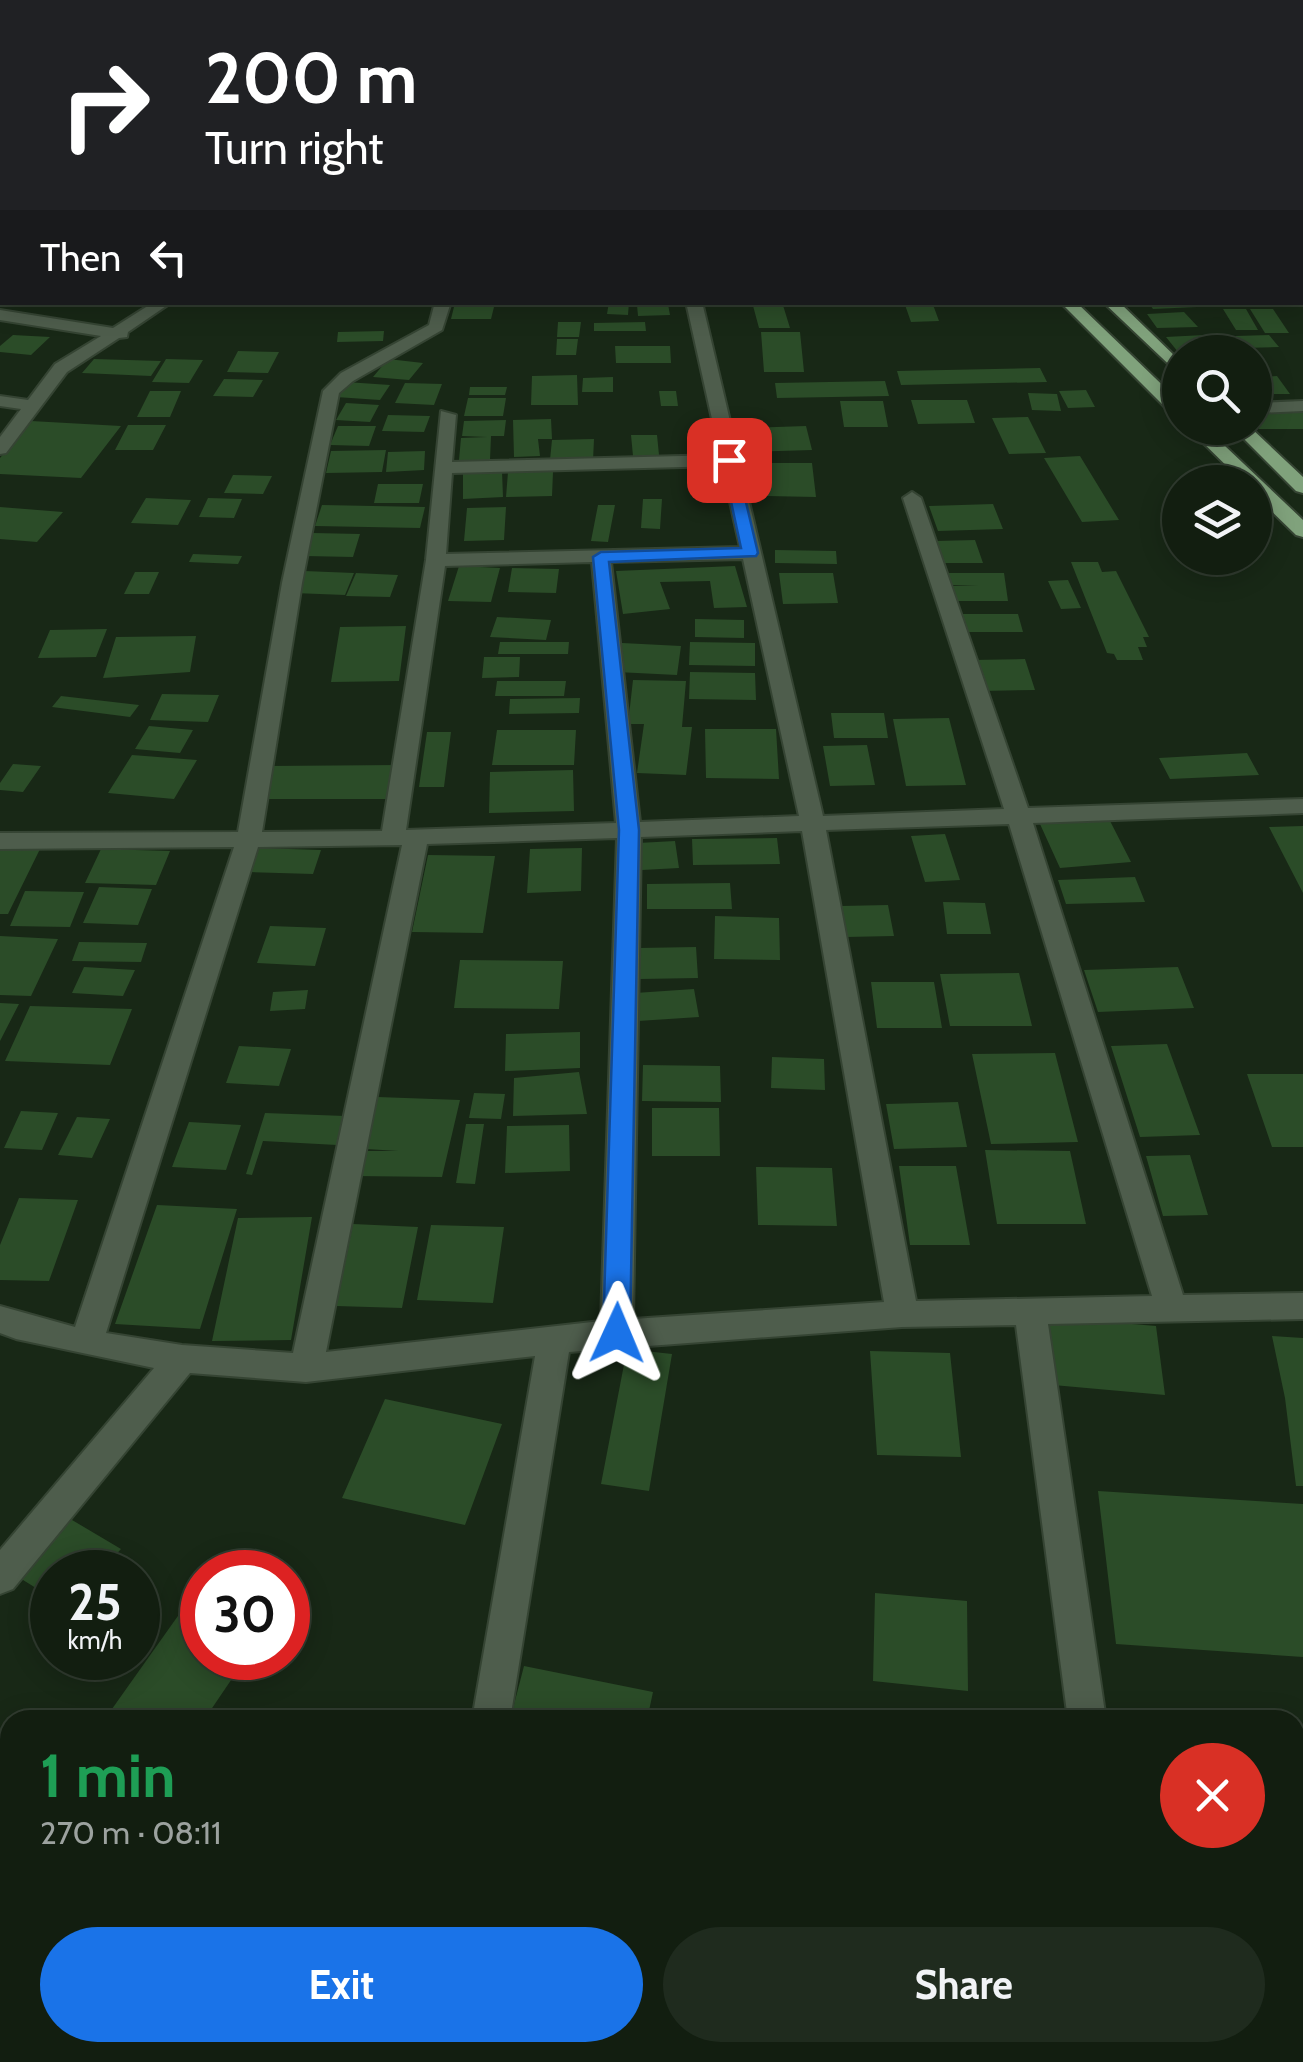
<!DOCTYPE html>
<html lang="en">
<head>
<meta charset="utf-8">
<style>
	:root { --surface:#121e10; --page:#1f2b1e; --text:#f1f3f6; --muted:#9ca29f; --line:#313c30; --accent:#1a73e8 }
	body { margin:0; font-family:Cabin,sans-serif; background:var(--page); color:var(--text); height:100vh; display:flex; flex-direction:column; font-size:38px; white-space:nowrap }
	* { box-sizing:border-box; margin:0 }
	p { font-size:32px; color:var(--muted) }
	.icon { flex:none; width:55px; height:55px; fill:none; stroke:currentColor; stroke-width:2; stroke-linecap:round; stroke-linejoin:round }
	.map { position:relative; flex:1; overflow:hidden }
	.sheet { position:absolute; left:0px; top:1710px; width:1305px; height:352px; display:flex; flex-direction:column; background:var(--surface); border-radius:30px 30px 0 0; box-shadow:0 5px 25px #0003,0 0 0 2px var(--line) }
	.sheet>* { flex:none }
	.banner { position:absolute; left:0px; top:0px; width:1305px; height:305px; box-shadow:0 5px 25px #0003,0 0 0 2px var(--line); background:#202124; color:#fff; overflow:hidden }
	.controls { position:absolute; left:1162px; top:335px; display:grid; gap:20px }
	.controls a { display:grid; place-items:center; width:110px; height:110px; border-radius:50%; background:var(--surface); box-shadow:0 5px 25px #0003,0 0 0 2px var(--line); font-size:50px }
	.speed { position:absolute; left:30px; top:1550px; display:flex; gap:20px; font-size:50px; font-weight:700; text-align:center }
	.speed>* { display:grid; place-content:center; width:130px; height:130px; border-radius:50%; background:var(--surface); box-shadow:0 5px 25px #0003,0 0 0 2px var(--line); line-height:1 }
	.speed small { font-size:25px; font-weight:400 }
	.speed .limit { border:15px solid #d22; background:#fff; color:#111 }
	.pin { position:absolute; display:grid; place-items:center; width:85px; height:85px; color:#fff; margin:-42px; border-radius:20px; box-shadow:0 5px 15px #0006 }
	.me { position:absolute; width:110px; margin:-55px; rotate:1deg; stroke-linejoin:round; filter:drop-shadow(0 0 8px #0008) }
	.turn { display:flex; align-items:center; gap:35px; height:210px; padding:0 40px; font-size:45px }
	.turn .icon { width:130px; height:130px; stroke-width:2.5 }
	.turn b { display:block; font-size:70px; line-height:85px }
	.then { display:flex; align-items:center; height:95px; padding:0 40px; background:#0003; gap:20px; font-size:38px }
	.round { display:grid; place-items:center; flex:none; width:105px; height:105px; border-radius:52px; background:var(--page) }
	.head { display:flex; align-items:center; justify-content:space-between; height:170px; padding:0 40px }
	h1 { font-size:60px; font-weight:700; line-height:75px; color:#1e9e55 }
	.primary-button { display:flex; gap:20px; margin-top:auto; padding:20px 40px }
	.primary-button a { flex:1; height:115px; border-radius:60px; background:var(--accent); color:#fff; font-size:40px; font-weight:700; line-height:115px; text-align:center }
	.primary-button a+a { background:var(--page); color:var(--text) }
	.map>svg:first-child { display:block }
	.building { fill:#2b4c28 }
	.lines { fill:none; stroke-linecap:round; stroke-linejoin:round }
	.minor-casing { stroke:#354433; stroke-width:4 }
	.tertiary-casing { stroke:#354433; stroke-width:4 }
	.trunk-casing { stroke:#354433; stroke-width:4 }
	.minor { fill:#4e5d4c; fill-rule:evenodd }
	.tertiary { fill:#4e5d4c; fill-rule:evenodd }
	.trunk { fill:#80a27c; fill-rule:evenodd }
	.route { fill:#1a73e8; stroke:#114b97; stroke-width:2.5 }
</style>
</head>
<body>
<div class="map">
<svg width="1303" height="2062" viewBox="0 0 1303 2062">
	<rect width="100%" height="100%" fill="#182816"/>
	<path class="building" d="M 609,302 L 629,302 L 628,315 L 607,314 Z
		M 752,302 L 782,302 L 790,328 L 759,328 Z
		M 904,302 L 932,302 L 939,321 L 911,322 Z
		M 1148,302 L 1216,302 L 1219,306 L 1153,309 Z
		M 455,303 L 495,303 L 491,319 L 451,319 Z
		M 668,304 L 670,315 L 638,316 L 637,305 Z
		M 1223,309 L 1246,309 L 1258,330 L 1236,330 Z
		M 1250,309 L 1273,309 L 1289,333 L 1265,333 Z
		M 1184,312 L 1198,327 L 1157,328 L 1147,314 Z
		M 558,322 L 581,322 L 579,337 L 557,337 Z
		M 645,322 L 646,331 L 594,331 L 594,323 Z
		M 384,331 L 383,341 L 337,342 L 338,332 Z
		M 761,332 L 800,332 L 804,372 L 764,372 Z
		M 1223,334 L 1240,352 L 1178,352 L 1166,337 Z
		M 13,335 L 50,337 L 31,355 L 0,352 L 0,346 Z
		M 1269,335 L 1279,347 L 1244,348 L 1235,336 Z
		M 557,339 L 578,339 L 576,355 L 556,355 Z
		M 615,346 L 670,346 L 671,363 L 616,363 Z
		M 238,351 L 279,352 L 268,373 L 227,372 Z
		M 94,359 L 161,361 L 151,376 L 82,373 Z
		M 166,359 L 203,360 L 189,383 L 152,382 Z
		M 388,359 L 423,363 L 409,380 L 373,377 Z
		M 1040,368 L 1047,382 L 901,385 L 897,371 Z
		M 577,375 L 578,405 L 531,405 L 532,376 Z
		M 1277,376 L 1290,394 L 1274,394 L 1261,377 Z
		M 613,377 L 613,392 L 582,392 L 583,378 Z
		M 224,379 L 263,380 L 253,397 L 213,396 Z
		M 885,381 L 889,396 L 777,398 L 775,383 Z
		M 346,382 L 390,385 L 380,400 L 336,397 Z
		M 405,383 L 442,384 L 434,405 L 395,403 Z
		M 470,387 L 507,387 L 505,395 L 469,395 Z
		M 1086,390 L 1095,407 L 1068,408 L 1059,391 Z
		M 150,391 L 181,391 L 170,417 L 137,417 Z
		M 659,391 L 676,391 L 678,406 L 661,406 Z
		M 1028,393 L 1057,394 L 1061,411 L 1032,410 Z
		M 468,398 L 506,398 L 503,416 L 464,416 Z
		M 911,400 L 967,400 L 975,423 L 918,424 Z
		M 840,401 L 883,401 L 888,427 L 844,427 Z
		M 346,403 L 379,405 L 370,422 L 336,420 Z
		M 1255,412 L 1303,412 L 1303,429 L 1259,429 Z
		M 388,415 L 430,416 L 424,432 L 382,431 Z
		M 1028,417 L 1046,453 L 1009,454 L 992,418 Z
		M 551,419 L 552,439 L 538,439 L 540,456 L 514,457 L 513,420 Z
		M 506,420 L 504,436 L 491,436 L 490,460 L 459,460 L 461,438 L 487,437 L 462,436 L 464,421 Z
		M 31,421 L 121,426 L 81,478 L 0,474 L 0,458 Z
		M 128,425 L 166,425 L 153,450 L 115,450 Z
		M 338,426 L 376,426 L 369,446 L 330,445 Z
		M 806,426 L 812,450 L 749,452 L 743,428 Z
		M 631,435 L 657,435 L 659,455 L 633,456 Z
		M 594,439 L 593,461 L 550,460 L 552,440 Z
		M 386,450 L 382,472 L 326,473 L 331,451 Z
		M 425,451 L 424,470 L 386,472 L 388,452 Z
		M 1080,456 L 1119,520 L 1082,522 L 1044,458 Z
		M 765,463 L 812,463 L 816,497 L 767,496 Z
		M 502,471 L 503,497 L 463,499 L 463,472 Z
		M 508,472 L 553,472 L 552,496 L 506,497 Z
		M 233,475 L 272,476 L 263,494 L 224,493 Z
		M 378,484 L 423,484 L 419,503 L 374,503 Z
		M 146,498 L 191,500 L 178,525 L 131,523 Z
		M 208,498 L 242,499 L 234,518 L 199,517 Z
		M 643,499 L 662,499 L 660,529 L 641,528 Z
		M 993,504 L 1003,529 L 938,531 L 929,506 Z
		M 322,505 L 425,507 L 420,528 L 315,526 Z
		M 598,505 L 615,505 L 608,542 L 591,541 Z
		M 0,507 L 63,512 L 37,542 L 0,539 Z
		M 506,507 L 504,540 L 464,541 L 467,508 Z
		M 313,533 L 360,534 L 353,557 L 305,556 Z
		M 975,540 L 983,563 L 943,563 L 936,541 Z
		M 775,550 L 836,551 L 837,564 L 775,563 Z
		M 193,554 L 242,556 L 238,564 L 189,562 Z
		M 1071,562 L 1098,562 L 1102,572 L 1116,571 L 1149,637 L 1143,637 L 1147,647 L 1138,647 L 1143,660 L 1117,660 L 1114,654 L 1107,653 Z
		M 459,566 L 500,568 L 491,602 L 448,601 Z
		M 735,566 L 747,607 L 714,608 L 710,581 L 660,582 L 670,609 L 623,614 L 616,571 Z
		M 512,568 L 559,569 L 556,593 L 508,592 Z
		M 304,571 L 354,573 L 345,595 L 294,593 Z
		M 135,572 L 159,572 L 149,594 L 124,594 Z
		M 356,573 L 398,575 L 390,597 L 346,596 Z
		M 779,573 L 833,573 L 838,603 L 783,604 Z
		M 942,573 L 1004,573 L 1008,601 L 954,601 L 950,586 L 978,585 L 945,585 Z
		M 1068,580 L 1081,608 L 1061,609 L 1048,581 Z
		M 959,614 L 1018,614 L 1023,632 L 963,632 Z
		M 497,617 L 551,620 L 546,640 L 490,637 Z
		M 695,619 L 744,620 L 744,638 L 695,637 Z
		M 406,626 L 399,681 L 331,682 L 340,627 Z
		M 107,629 L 96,657 L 38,658 L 50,630 Z
		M 196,636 L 190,672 L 103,678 L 116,637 Z
		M 500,642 L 569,642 L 568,654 L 498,654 Z
		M 690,642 L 755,643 L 755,666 L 689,665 Z
		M 622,643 L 681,646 L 677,675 L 617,672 Z
		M 484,657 L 520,657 L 519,677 L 482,678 Z
		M 1025,659 L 1035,690 L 980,691 L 972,660 Z
		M 690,672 L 755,673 L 756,700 L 689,699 Z
		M 633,680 L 686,681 L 682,727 L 692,727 L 686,775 L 637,773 L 644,724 L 628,724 Z
		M 497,681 L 566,681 L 564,696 L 495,696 Z
		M 162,694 L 219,695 L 208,722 L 150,720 Z
		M 61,696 L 139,705 L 130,717 L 52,707 Z
		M 580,698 L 579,713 L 509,714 L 510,699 Z
		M 831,713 L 884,713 L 888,738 L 834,738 Z
		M 949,718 L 966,785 L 906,786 L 893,719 Z
		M 149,726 L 193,730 L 180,753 L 135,749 Z
		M 705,729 L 776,729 L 779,779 L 706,778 Z
		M 497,730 L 576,730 L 574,765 L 492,765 Z
		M 427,732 L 451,732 L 444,787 L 419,787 Z
		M 867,745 L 875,785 L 830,786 L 823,746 Z
		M 1247,753 L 1259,775 L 1170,779 L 1159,758 Z
		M 132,755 L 197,760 L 174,799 L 108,793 Z
		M 13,764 L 41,766 L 23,792 L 0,790 L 0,783 Z
		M 400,765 L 394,799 L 262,799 L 267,766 Z
		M 573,770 L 574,811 L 489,813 L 490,772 Z
		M 1109,819 L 1131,862 L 1060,868 L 1040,824 Z
		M 1303,826 L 1303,893 L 1269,827 Z
		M 945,834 L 960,880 L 925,882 L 911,836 Z
		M 777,838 L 780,864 L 693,865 L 692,839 Z
		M 675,841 L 679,868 L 642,870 L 638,843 Z
		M 0,846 L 41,847 L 8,914 L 0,914 Z
		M 258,848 L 321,850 L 313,874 L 249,872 Z
		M 582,848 L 581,891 L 527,893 L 530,849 Z
		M 101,849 L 170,851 L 156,885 L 85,883 Z
		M 428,855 L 495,856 L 483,933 L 412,932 Z
		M 1135,877 L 1145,902 L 1066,904 L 1058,880 Z
		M 730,883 L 732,909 L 647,909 L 647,884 Z
		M 99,887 L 152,889 L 138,925 L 83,923 Z
		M 25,891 L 84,892 L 70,927 L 10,926 Z
		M 943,902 L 985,903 L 991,934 L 947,934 Z
		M 888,905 L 894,936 L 846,937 L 841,906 Z
		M 715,916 L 779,918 L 780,960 L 714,959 Z
		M 270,926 L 326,928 L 315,966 L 257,963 Z
		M 0,936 L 58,939 L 31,996 L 0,995 Z
		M 79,942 L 147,943 L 141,962 L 72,961 Z
		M 696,947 L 698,978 L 640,979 L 639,948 Z
		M 460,960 L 563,961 L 559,1009 L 454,1008 Z
		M 84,967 L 135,970 L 123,996 L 72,993 Z
		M 1178,967 L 1194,1008 L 1098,1012 L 1084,970 Z
		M 1019,973 L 1032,1026 L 950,1026 L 940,974 Z
		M 871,982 L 934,982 L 942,1028 L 877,1028 Z
		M 694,989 L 699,1017 L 638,1021 L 635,993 Z
		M 308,990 L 305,1009 L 270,1011 L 273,992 Z
		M 0,1003 L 19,1004 L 0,1041 Z
		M 30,1006 L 132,1009 L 110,1065 L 5,1061 Z
		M 580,1032 L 580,1068 L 505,1071 L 506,1034 Z
		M 1167,1044 L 1200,1135 L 1140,1137 L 1111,1046 Z
		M 239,1046 L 291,1049 L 279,1086 L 226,1083 Z
		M 1055,1053 L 1078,1142 L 991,1144 L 972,1054 Z
		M 772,1057 L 824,1059 L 825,1090 L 771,1088 Z
		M 643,1065 L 720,1066 L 721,1102 L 642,1101 Z
		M 579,1072 L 587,1114 L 513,1116 L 514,1078 Z
		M 1247,1074 L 1303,1074 L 1303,1147 L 1272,1147 Z
		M 474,1093 L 505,1094 L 501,1119 L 469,1118 Z
		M 378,1097 L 460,1100 L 442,1177 L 354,1176 L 359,1151 L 398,1151 L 366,1149 Z
		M 958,1102 L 967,1147 L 894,1149 L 886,1104 Z
		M 652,1108 L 719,1108 L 720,1156 L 652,1156 Z
		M 21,1111 L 58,1113 L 42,1150 L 4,1148 Z
		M 265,1113 L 345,1116 L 337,1145 L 263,1141 L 252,1175 L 246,1174 Z
		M 77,1117 L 110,1119 L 92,1158 L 58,1155 Z
		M 189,1122 L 241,1125 L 226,1170 L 172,1167 Z
		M 466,1124 L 484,1124 L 475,1184 L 456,1183 Z
		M 569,1125 L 570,1171 L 505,1173 L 507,1126 Z
		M 985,1150 L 1070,1151 L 1086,1224 L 997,1224 Z
		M 1190,1155 L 1208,1215 L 1163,1216 L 1146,1156 Z
		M 899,1166 L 956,1166 L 970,1245 L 910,1245 Z
		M 756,1167 L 832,1168 L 837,1226 L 758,1225 Z
		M 19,1198 L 78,1200 L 49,1281 L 0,1280 L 0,1245 Z
		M 157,1205 L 237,1209 L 200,1329 L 115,1324 Z
		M 312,1217 L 291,1340 L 212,1341 L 238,1218 Z
		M 353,1224 L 418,1227 L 402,1308 L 336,1306 Z
		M 431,1225 L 504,1227 L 493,1303 L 417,1300 Z
		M 1048,1317 L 1156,1326 L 1165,1395 L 1053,1385 Z
		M 1272,1336 L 1303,1338 L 1303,1486 L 1296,1486 L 1285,1398 Z
		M 627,1349 L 672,1354 L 649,1491 L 601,1484 Z
		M 870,1351 L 950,1353 L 961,1457 L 877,1455 Z
		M 385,1399 L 502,1424 L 465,1525 L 342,1498 Z
		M 1098,1491 L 1303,1504 L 1303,1657 L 1116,1644 Z
		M 67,1517 L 121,1549 L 100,1572 L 52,1572 L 52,1598 L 15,1575 Z
		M 202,1582 L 202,1658 L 246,1658 L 204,1720 L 115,1720 L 107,1716 Z
		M 875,1593 L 967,1601 L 968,1691 L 873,1681 Z
		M 524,1666 L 653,1692 L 647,1720 L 510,1720 Z
		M 1295,1963 L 1303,1963 L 1303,2062 L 1197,2062 L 1195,2052 L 1295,2052 Z
		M 52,2052 L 145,2052 L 141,2062 L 78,2062 Z
		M 186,2052 L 305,2052 L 302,2062 L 182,2062 Z
		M 676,2052 L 715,2052 L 714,2062 L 675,2062 Z
		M 724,2052 L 835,2052 L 835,2062 L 723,2062 Z
		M 848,2052 L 927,2052 L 927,2062 L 847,2062 Z"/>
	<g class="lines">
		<defs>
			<path id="minor" d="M 566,0 L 577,0 L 578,2 L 568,2 Z
				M 691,0 L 701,0 L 702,2 L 692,2 Z
				M 984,0 L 994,0 L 995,2 L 985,2 Z
				M 1170,0 L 1232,0 L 1233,2 L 1172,2 Z
				M 1302,12 L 1303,12 L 1303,18 L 1302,18 Z
				M 0,45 L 2,45 L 2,51 L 0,51 Z
				M 1303,79 L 1303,87 L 1302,87 L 1302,80 Z
				M 0,84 L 2,85 L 2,91 L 0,92 Z
				M 1302,139 L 1303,139 L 1303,147 L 1302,147 Z
				M 0,227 L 2,227 L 2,235 L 0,235 Z
				M 1302,243 L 1303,243 L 1303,251 L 1302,251 Z
				M 1302,279 L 1303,279 L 1303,289 L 1302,289 Z
				M 154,302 L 172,302 L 128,332 L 127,337 L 119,338 L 67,372 L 6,453 L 0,454 L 0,437 L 21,409 L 0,406 L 0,396 L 28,400 L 55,364 L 101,336 L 0,320 L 0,310 L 113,328 Z
				M 435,302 L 451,302 L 442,330 L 353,381 L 339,393 L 302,583 L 262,832 L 382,831 L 426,560 L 441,411 L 456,415 L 452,462 L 720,455 L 686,302 L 702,302 L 823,816 L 1004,809 L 903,498 L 912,492 L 921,498 L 1028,808 L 1303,799 L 1303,813 L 1033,823 L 1183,1295 L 1303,1293 L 1303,1319 L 1048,1324 L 1106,1720 L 1068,1720 L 1016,1325 L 902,1327 L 569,1352 L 510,1720 L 472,1720 L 535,1356 L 306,1382 L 190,1373 L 13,1589 L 0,1594 L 0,1550 L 154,1368 L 16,1339 L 0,1333 L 0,1306 L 75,1327 L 234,847 L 0,849 L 0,833 L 238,832 L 282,583 L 323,391 L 341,373 L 429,325 ZM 722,466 L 740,547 L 446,554 L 452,473 ZM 743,559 L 799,816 L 640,822 L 611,562 ZM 592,562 L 616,823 L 406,830 L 445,566 ZM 1009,824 L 1152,1296 L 916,1301 L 826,830 ZM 802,831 L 884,1302 L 633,1319 L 641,837 ZM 617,838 L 601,1321 L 326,1352 L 427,844 ZM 402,845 L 293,1353 L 182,1345 L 106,1333 L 258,847 Z
				M 1303,401 L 1303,411 L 1255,413 L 1255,403 Z
				M 406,2052 L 450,2052 L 448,2062 L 404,2062 Z
				M 1111,2052 L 1155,2052 L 1157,2062 L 1113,2062 Z"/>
			<path id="tertiary" d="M 305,0 L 336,0 L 337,2 L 307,2 Z"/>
			<path id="trunk" d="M 836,0 L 847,0 L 848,2 L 838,2 Z
				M 871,0 L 882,0 L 883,2 L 873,2 Z
				M 1060,302 L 1076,302 L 1180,402 L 1180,417 L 1174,416 Z
				M 1103,302 L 1119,302 L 1180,361 L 1180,375 Z
				M 1188,428 L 1206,428 L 1303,520 L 1303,537 L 1296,535 L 1255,495 L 1255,482 L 1243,482 Z
				M 1233,428 L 1251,428 L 1303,477 L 1303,493 L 1296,491 Z"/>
		</defs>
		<use href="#minor" class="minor-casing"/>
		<use href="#tertiary" class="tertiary-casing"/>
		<use href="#trunk" class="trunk-casing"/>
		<use href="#minor" class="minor"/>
		<use href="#tertiary" class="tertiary"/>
		<use href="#trunk" class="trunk"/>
	</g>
	<path class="route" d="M 729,456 L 736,460 L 758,553 L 756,556 L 609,562 L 639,830 L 630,1333 L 626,1341 L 617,1344 L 607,1341 L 603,1333 L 619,830 L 593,557 L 601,552 L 741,548 L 722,460 Z"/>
</svg>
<div class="controls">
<a><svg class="icon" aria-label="search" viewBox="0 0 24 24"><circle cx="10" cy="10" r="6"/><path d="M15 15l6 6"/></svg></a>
<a><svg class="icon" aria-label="layers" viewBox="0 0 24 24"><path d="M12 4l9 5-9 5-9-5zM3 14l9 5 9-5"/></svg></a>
</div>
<div class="speed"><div>25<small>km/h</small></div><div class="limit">30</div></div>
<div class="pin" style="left:729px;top:460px;background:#d93025"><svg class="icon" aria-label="arrive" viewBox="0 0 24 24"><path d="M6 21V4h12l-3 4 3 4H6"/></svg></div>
<svg class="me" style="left:617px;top:1333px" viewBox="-20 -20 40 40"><path d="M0-17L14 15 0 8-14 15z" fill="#1a73e8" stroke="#fff" stroke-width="4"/></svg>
<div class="banner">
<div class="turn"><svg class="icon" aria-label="right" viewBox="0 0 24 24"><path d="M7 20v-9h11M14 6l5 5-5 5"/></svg><div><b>200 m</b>Turn right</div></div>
<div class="then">Then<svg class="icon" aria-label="left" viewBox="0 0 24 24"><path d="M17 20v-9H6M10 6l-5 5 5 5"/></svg></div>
</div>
<section class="sheet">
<div class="head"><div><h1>1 min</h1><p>270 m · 08:11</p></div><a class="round" style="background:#d93025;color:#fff"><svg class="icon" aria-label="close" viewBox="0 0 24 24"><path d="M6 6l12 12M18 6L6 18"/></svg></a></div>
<div class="primary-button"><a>Exit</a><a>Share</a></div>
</section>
</div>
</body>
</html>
